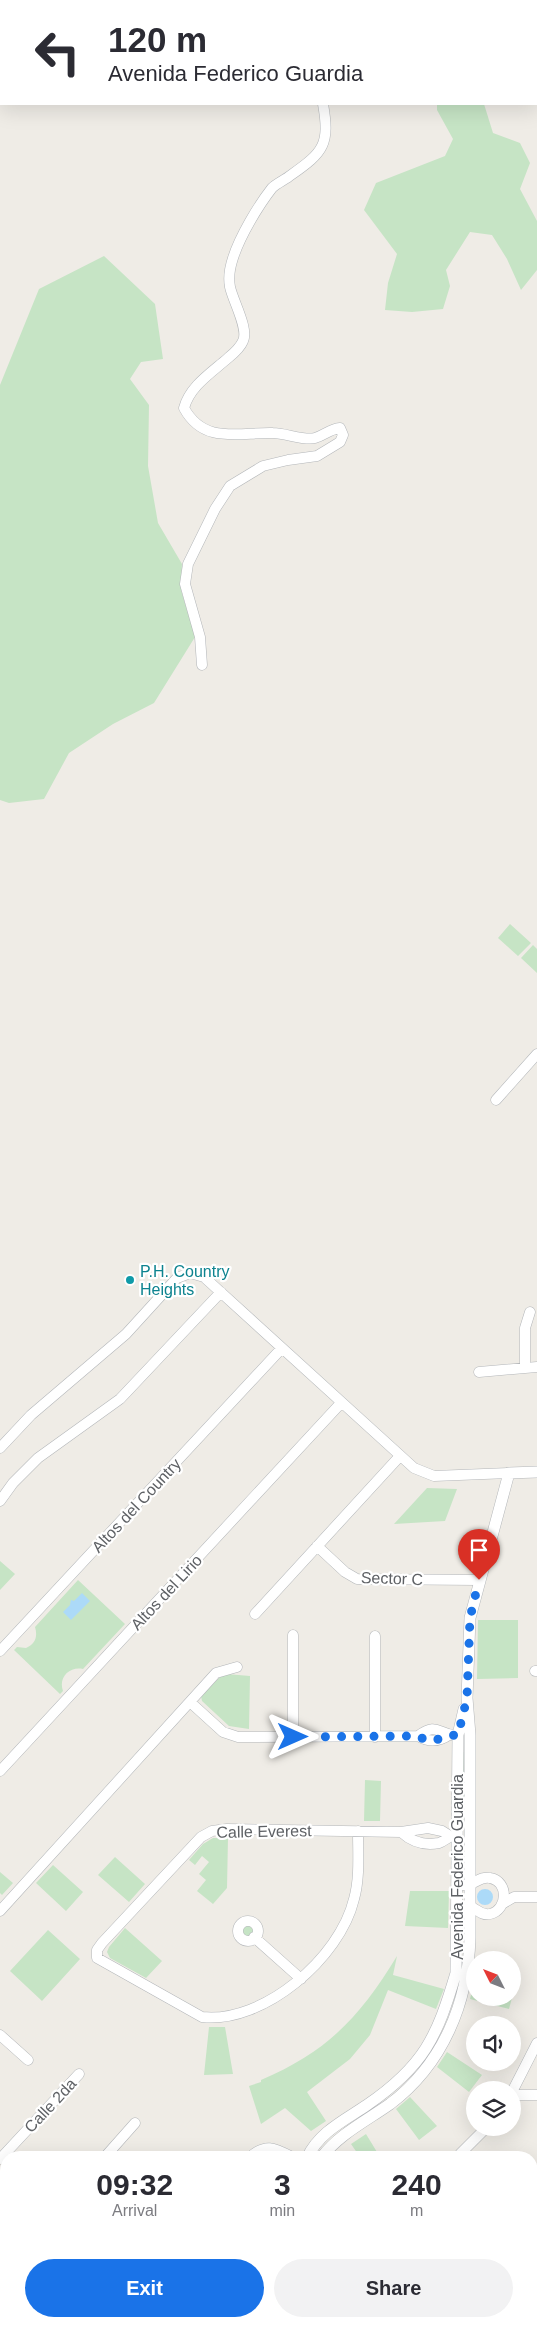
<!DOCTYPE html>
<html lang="en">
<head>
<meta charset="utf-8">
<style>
	:root { --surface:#fff; --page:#f2f2f3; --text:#2b2b33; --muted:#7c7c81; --accent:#1a73e8 }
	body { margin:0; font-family:Arial,sans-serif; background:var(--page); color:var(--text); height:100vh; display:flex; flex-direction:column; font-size:19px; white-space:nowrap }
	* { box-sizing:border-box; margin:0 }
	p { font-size:16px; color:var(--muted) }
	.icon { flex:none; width:28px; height:28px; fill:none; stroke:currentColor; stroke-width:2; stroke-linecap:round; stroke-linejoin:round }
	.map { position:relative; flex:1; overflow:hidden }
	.sheet { position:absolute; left:0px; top:2151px; width:538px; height:176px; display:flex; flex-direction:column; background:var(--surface); border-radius:20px 20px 0 0; box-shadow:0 5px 20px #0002 }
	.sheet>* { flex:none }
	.hud { position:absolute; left:0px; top:0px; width:538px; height:105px; box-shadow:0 5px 20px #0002; background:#fff; color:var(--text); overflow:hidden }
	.needle { width:32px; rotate:312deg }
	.buttons { position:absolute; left:466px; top:1951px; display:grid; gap:10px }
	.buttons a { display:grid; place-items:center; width:55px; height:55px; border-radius:50%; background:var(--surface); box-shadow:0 5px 20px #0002; font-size:25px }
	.pin { position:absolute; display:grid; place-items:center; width:42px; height:42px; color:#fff; margin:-51px -21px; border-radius:50% 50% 50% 0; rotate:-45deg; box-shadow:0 0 5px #0007 }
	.pin .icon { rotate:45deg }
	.me { position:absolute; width:55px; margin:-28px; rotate:90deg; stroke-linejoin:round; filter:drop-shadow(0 0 4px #0008) }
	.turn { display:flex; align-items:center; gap:18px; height:105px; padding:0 25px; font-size:22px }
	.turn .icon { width:65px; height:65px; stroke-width:2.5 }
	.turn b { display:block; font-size:35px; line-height:42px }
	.eta { display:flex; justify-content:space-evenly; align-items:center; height:85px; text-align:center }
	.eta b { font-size:30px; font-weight:600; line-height:35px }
	.action { display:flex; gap:10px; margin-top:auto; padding:10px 25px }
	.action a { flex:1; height:58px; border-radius:30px; background:var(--accent); color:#fff; font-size:20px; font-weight:600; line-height:58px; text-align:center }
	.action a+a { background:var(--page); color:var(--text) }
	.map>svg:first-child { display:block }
	.green { fill:#c6e4c5 }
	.water { fill:#acdaf8 }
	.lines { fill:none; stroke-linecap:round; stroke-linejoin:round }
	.river { stroke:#acdaf8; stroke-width:16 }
	.minor-casing { stroke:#b3b6b9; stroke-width:11 }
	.tertiary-casing { stroke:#b3b6b9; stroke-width:12 }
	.minor { stroke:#fff; stroke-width:10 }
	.tertiary { stroke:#fff; stroke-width:11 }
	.route { stroke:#1a73e8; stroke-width:9; stroke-dasharray:0 16.2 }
	.culture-dot { fill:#0f9aa8; stroke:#fff; stroke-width:2 }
	.labels { text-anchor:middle; stroke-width:4.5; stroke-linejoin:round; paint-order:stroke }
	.culture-label { font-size:16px; fill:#0d838f; stroke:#fff; text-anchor:start }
	.street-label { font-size:16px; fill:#5e6165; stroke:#fff }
</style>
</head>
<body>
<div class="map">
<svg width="537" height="2327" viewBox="0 0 537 2327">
	<rect width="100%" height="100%" fill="#efece6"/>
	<path class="green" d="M 437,104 L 484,104 L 493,133 L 520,143 L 530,163 L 520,189 L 537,221 L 537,270 L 521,290 L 507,259 L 492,235 L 470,232 L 446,270 L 450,286 L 443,309 L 412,312 L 385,310 L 388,283 L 397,254 L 364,210 L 376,183 L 445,156 L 453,139 L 437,110 Z
		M 104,256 L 155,304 L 163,359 L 141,362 L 130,379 L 149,405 L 148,466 L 158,523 L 182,564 L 181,590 L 195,637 L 154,703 L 113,724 L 69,753 L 44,799 L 9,803 L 0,800 L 0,385 L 39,289 Z
		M 510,924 L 531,943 L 518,956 L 498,938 Z
		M 533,945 L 537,949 L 537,973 L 521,958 Z
		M 427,1488 L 457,1489 L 445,1521 L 394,1524 Z
		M 0,1561 L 15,1574 L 0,1590 Z
		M 78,1580 L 125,1624 L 83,1669 C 70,1666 58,1677 63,1691 L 60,1694 L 14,1650 L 17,1647 L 26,1648 C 35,1644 38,1637 35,1627 Z
		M 478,1620 L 518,1620 L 518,1678 L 477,1679 Z
		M 226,1674 L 250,1676 L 249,1729 L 229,1726 L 202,1701 L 201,1696 L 222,1675 Z
		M 463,1752 L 465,1752 L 466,1827 L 462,1830 Z
		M 365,1780 L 381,1781 L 380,1821 L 364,1821 Z
		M 213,1838 L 228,1838 L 227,1888 L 213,1904 L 197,1891 L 206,1880 L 199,1874 L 209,1862 L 202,1856 L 195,1865 L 189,1860 L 203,1844 Z
		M 115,1857 L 145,1884 L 129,1902 L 98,1875 Z
		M 53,1865 L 83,1892 L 66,1911 L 36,1883 Z
		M 0,1872 L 13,1883 L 2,1895 L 0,1893 Z
		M 410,1891 L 449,1891 L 448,1928 L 405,1926 Z
		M242 1931a6 6 0 1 1 12 0a6 6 0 1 1-12 0Z
		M 125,1928 L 162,1961 L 146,1978 L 110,1958 L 107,1952 L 109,1947 Z
		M 48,1930 L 80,1959 L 42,2001 L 10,1971 Z
		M 397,1956 L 393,1975 L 444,1989 L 436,2009 L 388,1990 L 370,2035 L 350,2059 L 307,2092 L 326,2121 L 311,2131 L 285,2108 L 261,2124 L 249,2086 L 261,2082 L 261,2080 C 327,2052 360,2017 397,1956 Z
		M 474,1983 L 475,1998 L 512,1998 L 509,2009 L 470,1999 Z
		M 209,2027 L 225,2027 L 233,2074 L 204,2075 Z
		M 447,2052 L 482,2075 L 469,2092 L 437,2067 Z
		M 410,2097 L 437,2126 L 419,2140 L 396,2109 Z
		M 366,2134 L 380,2157 L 360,2157 L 351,2144 Z
		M 0,2191 L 6,2196 L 6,2231 L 0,2224 Z"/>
	<path class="water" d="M 82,1593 L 90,1601 L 71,1620 L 63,1612 L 70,1605 L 71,1600 L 74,1601 Z
		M477 1897a8 8 0 1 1 16 0a8 8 0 1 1-16 0Z"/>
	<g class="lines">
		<path class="river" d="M 0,2202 L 6,2208
			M 531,2236 L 537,2237"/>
		<defs>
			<path id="minor" d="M 97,0 L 99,1
				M 299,0 L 299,1
				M 248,1 L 251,0
				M 202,665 L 200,637 L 185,584 L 188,564 L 215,509 L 230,486 L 263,466 L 288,460 L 317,456 L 340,442 L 343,435 L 340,428 C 330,429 325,435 315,438 C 305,441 285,433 273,433 C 239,432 204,445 184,408 C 190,386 211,373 228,358 C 233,354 240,348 243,341 C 249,329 233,301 230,287 C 228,277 230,267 233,258 C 240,236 258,206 272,188 C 277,183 285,180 291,175 C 324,152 330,144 323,104
				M 496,1100 L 537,1054
				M 525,1368 L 525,1328 L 530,1312
				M 479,1372 L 537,1367
				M 0,1448 L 31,1415 L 126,1334 L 177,1278 L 190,1273 L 204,1277 L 414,1468 L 434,1476 L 509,1473
				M 0,1501 L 13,1483 L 38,1458 L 120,1399 L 221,1292
				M 317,1546 L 345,1572 L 357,1579 L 479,1580
				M 255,1614 L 400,1456
				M 293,1635 L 293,1737
				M 375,1636 L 375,1737
				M 0,1651 L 282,1348
				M 535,1671 L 537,1671
				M 190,1702 L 223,1732 L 238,1737 L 418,1736 C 428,1742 439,1742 449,1735
				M 418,1736 C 437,1722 438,1734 454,1735
				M 0,1771 L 341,1403
				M 358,1831 C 358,1853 360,1878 354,1899 C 340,1958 263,2024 202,2017 L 97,1958 L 97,1950 L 102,1943 L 201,1837 L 212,1831 L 227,1829 L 401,1832 L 428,1828 L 442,1831 L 450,1836
				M 401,1832 C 412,1842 424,1846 439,1843 C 445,1841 448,1836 454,1836
				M 457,1885 C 460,1885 465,1885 468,1885 C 476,1883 481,1876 490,1878 C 509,1881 508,1910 490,1914 C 480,1916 477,1908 469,1906 C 465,1905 460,1906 457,1906
				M 502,1904 L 514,1897 L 537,1897
				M 0,1911 L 216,1673 L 237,1667
				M238 1931a10 10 0 1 1 20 0a10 10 0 1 1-20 0Z
				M 254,1937 L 301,1979
				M 0,2035 L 28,2060
				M 512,2092 L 537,2043
				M 512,2095 L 537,2095
				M 460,2154 L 486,2128
				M 104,2158 L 135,2123
				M 249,2158 C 266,2142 275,2148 294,2158
				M 0,2159 L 79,2074
				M 535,2170 L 537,2170
				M 0,2177 L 6,2182
				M 272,2321 L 272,2327
				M 420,2321 L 421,2327
				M 490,2321 L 490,2327
				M 0,2326 L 111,2327
				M 136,2327 L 136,2321
				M 204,2327 L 204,2321"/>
			<path id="tertiary" d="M 307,2158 C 319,2132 345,2120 367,2105 C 424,2066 437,2037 456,1973 L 458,1735 L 464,1709
				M 321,2158 C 339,2134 366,2121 390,2104 C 443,2064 468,2003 470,1938 L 470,1735 L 467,1698 L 470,1618 L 509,1473 L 537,1472
				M 303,2321 L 303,2327
				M 316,2321 L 316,2327"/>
		</defs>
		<use href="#minor" class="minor-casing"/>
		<use href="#tertiary" class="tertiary-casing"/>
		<use href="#minor" class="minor"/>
		<use href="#tertiary" class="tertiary"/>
	</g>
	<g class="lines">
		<path class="route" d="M 293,1737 L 418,1736 C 434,1746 442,1735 458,1735 L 467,1698 L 470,1618 L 479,1580"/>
	</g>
	<circle class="culture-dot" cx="130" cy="1280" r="5"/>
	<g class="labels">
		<g class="culture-label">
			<text x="140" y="1277">P.H. Country<tspan x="140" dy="18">Heights</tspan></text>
		</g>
		<g class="street-label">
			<text transform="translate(136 1505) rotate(-47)" y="6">Altos del Country</text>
			<text transform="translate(392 1578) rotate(2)" y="6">Sector C</text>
			<text transform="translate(166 1592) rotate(-47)" y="6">Altos del Lirio</text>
			<text transform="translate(264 1831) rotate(-1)" y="6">Calle Everest</text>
			<text transform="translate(457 1867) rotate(-90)" y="6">Avenida Federico Guardia</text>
			<text transform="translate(50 2105) rotate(-47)" y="6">Calle 2da</text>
		</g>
	</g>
</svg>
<div class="buttons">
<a><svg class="needle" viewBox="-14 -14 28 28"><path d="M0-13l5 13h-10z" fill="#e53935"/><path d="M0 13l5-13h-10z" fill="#7c7c81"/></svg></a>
<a><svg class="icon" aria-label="sound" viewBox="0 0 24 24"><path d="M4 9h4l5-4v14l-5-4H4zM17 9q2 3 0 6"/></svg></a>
<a><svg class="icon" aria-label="layers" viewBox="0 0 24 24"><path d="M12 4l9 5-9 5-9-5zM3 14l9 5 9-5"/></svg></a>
</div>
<div class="pin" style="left:479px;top:1580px;background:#d93025"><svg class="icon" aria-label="arrive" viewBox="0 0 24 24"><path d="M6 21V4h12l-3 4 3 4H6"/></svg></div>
<svg class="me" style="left:293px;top:1737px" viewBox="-20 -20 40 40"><path d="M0-17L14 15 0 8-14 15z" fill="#1a73e8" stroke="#fff" stroke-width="4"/></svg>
<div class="hud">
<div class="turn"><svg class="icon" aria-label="left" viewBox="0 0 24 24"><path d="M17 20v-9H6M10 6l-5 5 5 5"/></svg><div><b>120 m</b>Avenida Federico Guardia</div></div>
</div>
<section class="sheet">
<div class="eta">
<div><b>09:32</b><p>Arrival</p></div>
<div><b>3</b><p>min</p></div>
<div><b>240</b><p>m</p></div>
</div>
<div class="action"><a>Exit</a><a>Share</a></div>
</section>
</div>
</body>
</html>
